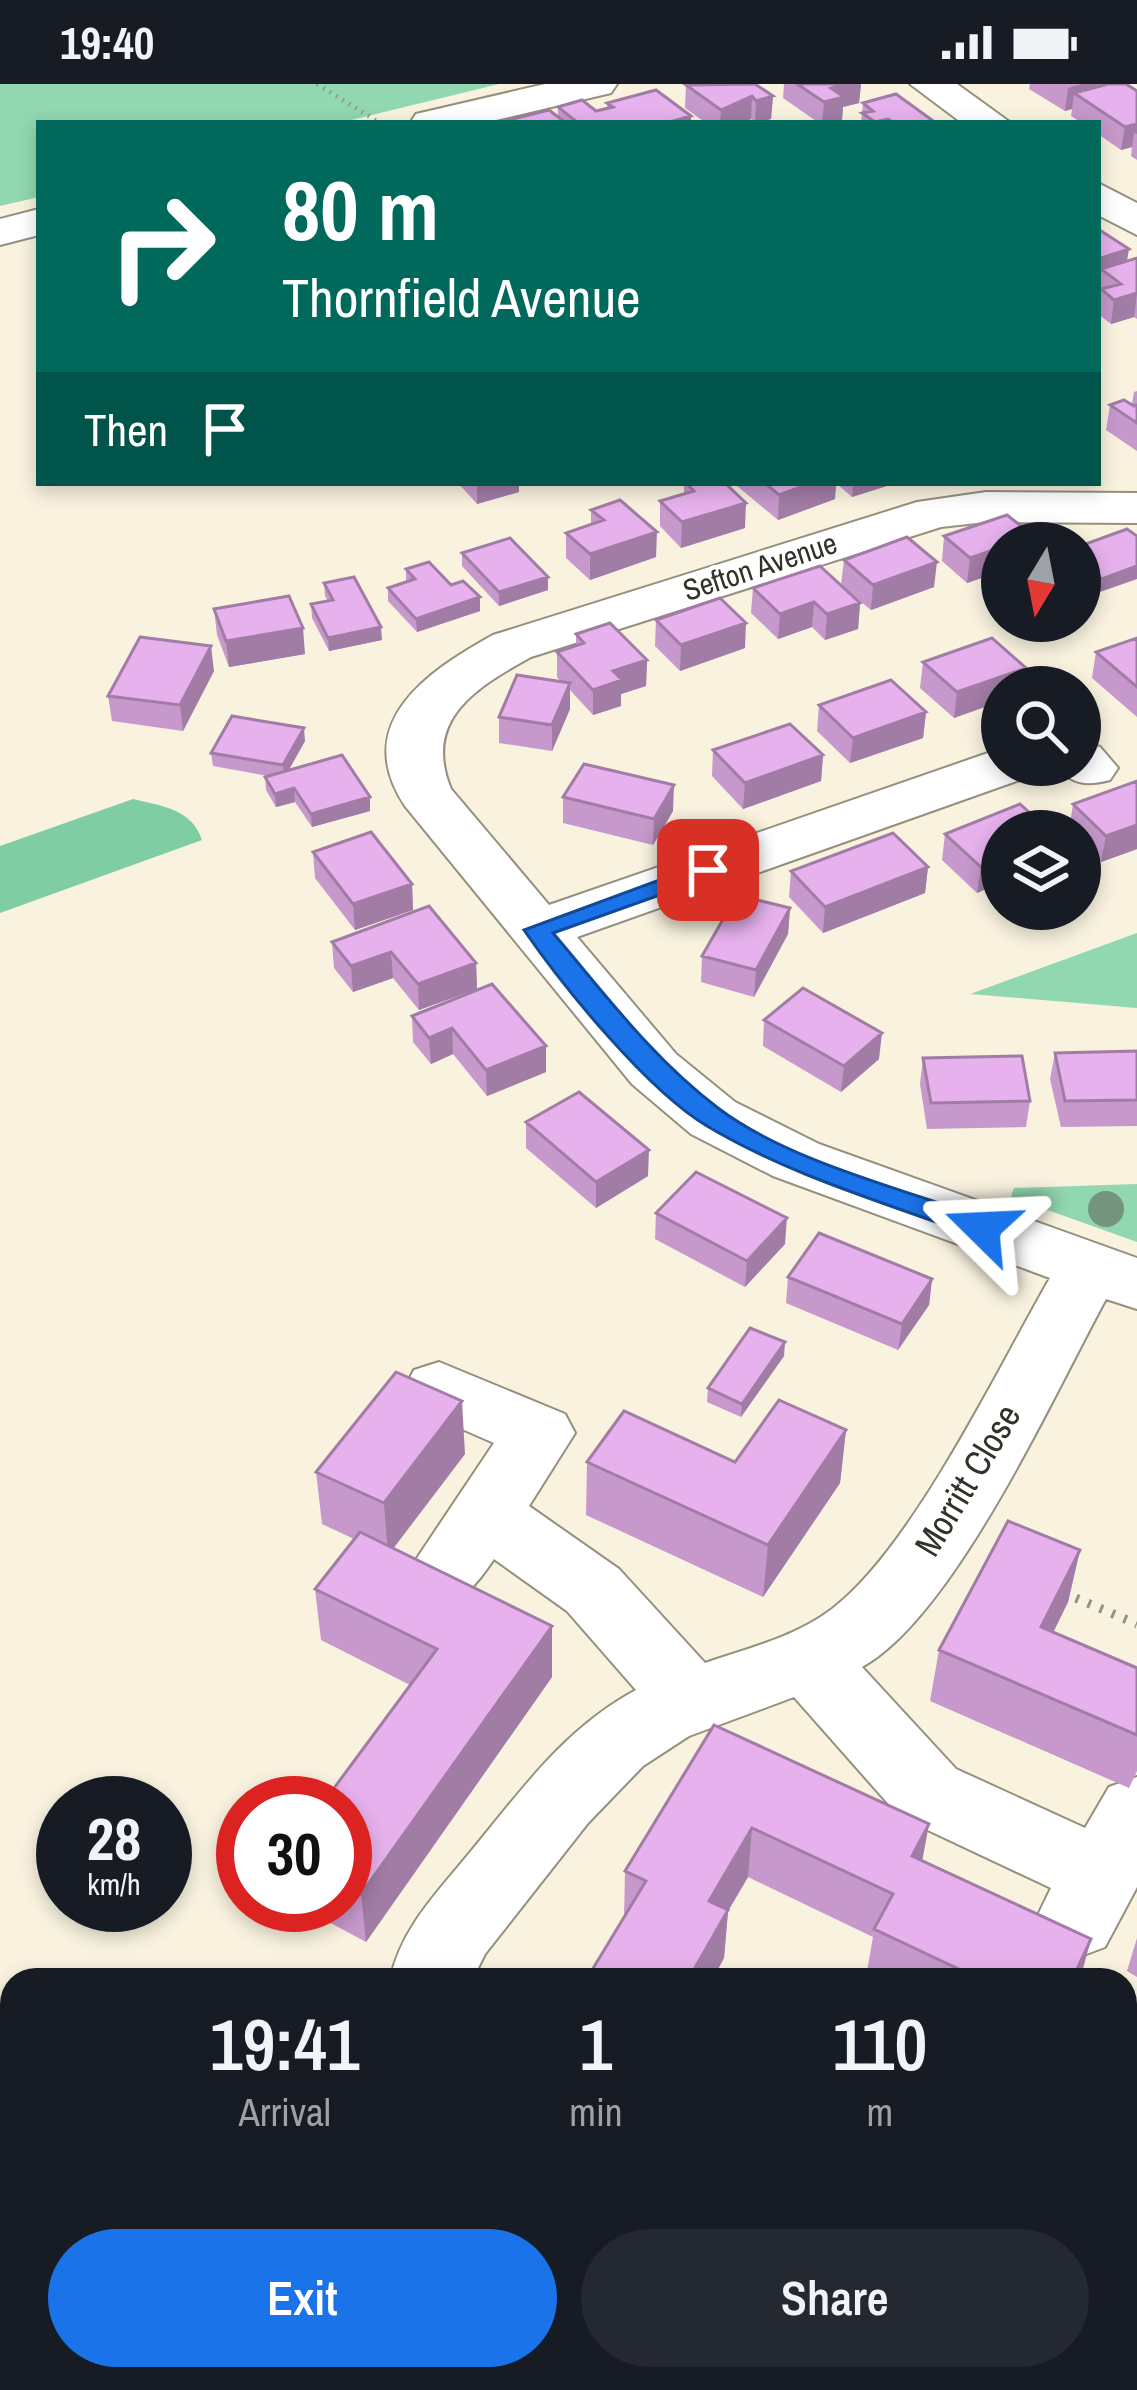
<!DOCTYPE html>
<html lang="en">
<head>
<meta charset="utf-8">
<style>
	:root { --surface:#171b24; --page:#242831; --text:#f1f3f6; --muted:#9ea1a6; --accent:#1a73e8 }
	body { margin:0; font-family:"Archivo Narrow",sans-serif; background:var(--page); color:var(--text); height:100vh; display:flex; flex-direction:column; font-size:45px; white-space:nowrap }
	* { box-sizing:border-box; margin:0 }
	p { font-size:39px; color:var(--muted) }
	.icon { flex:none; width:66px; height:66px; fill:none; stroke:currentColor; stroke-width:2; stroke-linecap:round; stroke-linejoin:round }
	.map { position:relative; flex:1; overflow:hidden }
	.drawer { position:absolute; left:0px; top:1884px; width:1137px; height:423px; display:flex; flex-direction:column; background:var(--surface); border-radius:36px 36px 0 0; box-shadow:0 6px 18px #0003 }
	.drawer>* { flex:none }
	.top-card { position:absolute; left:36px; top:36px; width:1065px; height:366px; border-radius:0px; box-shadow:0 6px 18px #0003; background:#00695c; color:#fff; overflow:hidden }
	.needle { width:78px; rotate:190deg }
	.buttons { position:absolute; left:981px; top:438px; display:grid; gap:24px }
	.buttons a { display:grid; place-items:center; width:120px; height:120px; border-radius:50%; background:var(--surface); box-shadow:0 6px 18px #0003; font-size:60px }
	.speed { position:absolute; left:36px; top:1692px; display:flex; gap:24px; font-size:60px; font-weight:700; text-align:center }
	.speed>* { display:grid; place-content:center; width:156px; height:156px; border-radius:50%; background:var(--surface); box-shadow:0 6px 18px #0003; line-height:1 }
	.speed small { font-size:30px; font-weight:400 }
	.speed .limit { border:18px solid #d22; background:#fff; color:#111 }
	.pin { position:absolute; display:grid; place-items:center; width:102px; height:102px; color:#fff; margin:-51px; border-radius:24px; box-shadow:0 6px 18px #0006 }
	.me { position:absolute; width:132px; margin:-66px; rotate:291deg; stroke-linejoin:round; filter:drop-shadow(0 0 9px #0008) }
	.turn { display:flex; align-items:center; gap:42px; height:252px; padding:0 48px; font-size:54px }
	.turn .icon { width:156px; height:156px; stroke-width:2.5 }
	.turn b { display:block; font-size:84px; line-height:102px }
	.then { display:flex; align-items:center; height:114px; padding:0 48px; background:#0003; gap:24px; font-size:45px }
	.eta { display:flex; justify-content:space-evenly; align-items:center; height:204px; text-align:center }
	.eta b { font-size:72px; font-weight:600; line-height:84px }
	.cta { display:flex; gap:24px; margin-top:auto; padding:24px 48px }
	.cta a { flex:1; height:138px; border-radius:72px; background:var(--accent); color:#fff; font-size:48px; font-weight:600; line-height:138px; text-align:center }
	.cta a+a { background:var(--page); color:var(--text) }
	.status { display:flex; justify-content:space-between; align-items:center; height:84px; padding:0 60px; background:var(--surface); direction:ltr }
	.status svg { height:33px; fill:currentColor }
	.map>svg:first-child { display:block }
	.green { fill:#91d7af }
	.forest { fill:#81cda3 }
	.lines { fill:none; stroke-linecap:round; stroke-linejoin:round }
	.minor-casing { stroke:#958f7d; stroke-width:4 }
	.major-casing { stroke:#958f7d; stroke-width:4 }
	.path-far1 { stroke:#979285; stroke-width:4.5; stroke-dasharray:1.5 6; stroke-linecap:butt }
	.path { stroke:#979285; stroke-width:9; stroke-dasharray:3 10; stroke-linecap:butt }
	.minor { fill:#fff; fill-rule:evenodd }
	.major { fill:#fff; fill-rule:evenodd }
	.tree { fill:#75947d }
	.wall { fill:#c698cb }
	.shaded-wall { fill:#a17ca5 }
	.building { fill:#e6b1ec; stroke:#a17ca5; stroke-width:3 }
	.route { fill:#1a73e8; stroke:#114b97; stroke-width:3 }
	.labels { text-anchor:middle; stroke-width:9; stroke-linejoin:round; paint-order:stroke }
	.far-street-label { font-size:30px; fill:#34312a; stroke:#fff }
	.street-label { font-size:36px; fill:#34312a; stroke:#fff }
</style>
</head>
<body>
<div class="status"><b>19:40</b><svg viewBox="0 0 49 12"><path d="M0 12V9h3v3zM5 12V6h3v6zM10 12V3h3v9zM15 12V0h3v12zM26 1h20v11H26zM47 4h2v5h-2z"/></svg></div>
<div class="map">
<svg width="1137" height="2306" viewBox="0 0 1137 2306">
	<rect width="100%" height="100%" fill="#f9f2df"/>
	<path class="green" d="M 0,0 L 499,0 L 339,39 L 39,39 L 39,113 L 0,122 Z
		M 1137,849 L 1137,924 L 970,910 Z
		M 1137,1100 L 1137,1158 L 1011,1113 L 1014,1104 Z"/>
	<path class="forest" d="M 133,715 C 162,722 192,725 202,756 L 0,829 L 0,762 Z"/>
	<g class="lines">
		<defs>
			<path id="minor" d="M 910,0 L 957,0 L 1011,39 L 962,39 Z
				M 1098,99 L 1137,119 L 1137,151 L 1098,131 Z
				M 986,408 L 1137,409 L 1137,439 L 986,438 L 941,443 L 531,573 C 477,603 422,635 451,705 L 549,821 L 988,669 L 1002,665 L 1002,681 L 1036,681 L 1028,693 L 577,853 L 676,970 L 735,1018 L 819,1060 L 1137,1174 L 1137,1225 L 1106,1215 C 1053,1312 954,1532 862,1583 L 956,1685 L 1085,1744 L 1109,1703 L 1137,1693 L 1137,1803 L 1105,1863 L 1076,1874 L 1047,1863 L 1035,1837 L 1051,1804 L 900,1733 L 794,1613 L 689,1652 L 643,1682 L 588,1739 L 485,1870 L 472,1896 L 390,1896 C 401,1845 435,1811 467,1772 C 519,1710 562,1646 636,1606 L 567,1527 L 494,1475 C 471,1508 459,1524 418,1510 L 407,1489 L 494,1359 L 414,1324 L 404,1305 L 414,1286 L 439,1278 L 565,1330 L 575,1349 L 529,1422 L 619,1485 L 705,1579 C 749,1564 795,1553 832,1525 C 913,1463 997,1286 1050,1194 L 773,1092 L 691,1050 L 632,1000 L 405,722 C 350,639 428,587 493,551 L 917,418 Z
				M 1080,658 L 1100,663 L 1118,684 L 1110,696 C 1087,702 1071,701 1056,681 L 1080,681 Z"/>
			<path id="major" d="M 545,0 L 617,0 L 611,9 L 483,39 L 410,39 L 416,30 Z
				M 39,125 L 39,151 L 0,161 L 0,135 Z"/>
		</defs>
		<use href="#minor" class="minor-casing"/>
		<use href="#major" class="major-casing"/>
		<path class="path-far1" d="M 317,0 L 380,39"/>
		<path class="path" d="M 1064,1509 L 1137,1540"/>
		<use href="#minor" class="minor"/>
		<use href="#major" class="major"/>
	</g>
	<circle class="tree" cx="1106" cy="1125" r="18"/>
	<path class="wall" d="M 784,0 L 861,0 L 859,19 L 843,23 L 842,36 L 830,39 L 819,39 L 783,14 Z
		M 1030,0 L 1104,0 L 1137,7 L 1137,76 L 1131,72 L 1132,63 L 1121,66 L 1098,50 L 1098,39 L 1082,39 L 1071,32 L 1072,25 L 1065,27 L 1029,5 Z
		M 686,1 L 773,12 L 771,35 L 758,39 L 754,39 L 751,35 L 743,39 L 706,39 L 685,24 Z
		M 607,19 L 691,32 L 691,39 L 497,39 L 558,32 L 558,23 L 596,27 L 607,24 Z
		M 863,19 L 936,39 L 861,39 Z
		M 1098,145 L 1127,177 L 1137,174 L 1137,235 L 1134,233 L 1111,240 L 1098,230 L 1100,211 L 1098,209 Z
		M 1137,307 L 1137,367 L 1106,346 L 1110,321 L 1132,320 L 1134,308 Z
		M 458,399 L 519,399 L 519,408 L 477,420 Z
		M 684,399 L 725,399 L 745,444 L 681,464 L 660,442 L 660,417 L 684,410 Z
		M 737,399 L 896,399 L 852,413 L 836,399 L 835,415 L 778,436 L 737,402 Z
		M 591,426 L 656,473 L 590,496 L 566,474 L 566,449 L 591,440 Z
		M 1127,445 L 1100,508 L 1080,493 L 1080,462 Z
		M 944,452 L 1034,452 L 1033,459 L 1002,459 L 1002,487 L 967,499 L 942,477 Z
		M 462,469 L 548,506 L 499,522 L 462,482 Z
		M 844,476 L 934,503 L 871,526 L 841,501 Z
		M 406,485 L 480,513 L 480,527 L 417,548 L 388,517 L 388,504 L 406,498 Z
		M 324,499 L 382,556 L 329,567 L 312,534 L 311,520 L 328,517 L 325,512 Z
		M 753,504 L 860,519 L 858,545 L 825,556 L 812,543 L 778,555 L 751,529 Z
		M 214,525 L 305,570 L 229,583 L 217,551 Z
		M 656,536 L 745,564 L 680,587 L 655,562 Z
		M 576,550 L 647,576 L 646,602 L 621,610 L 621,622 L 593,631 L 570,606 L 570,625 L 552,667 L 499,659 L 499,633 L 561,598 L 557,593 L 557,568 L 576,561 Z
		M 1137,554 L 1137,633 L 1092,594 L 1096,568 Z
		M 923,578 L 1026,584 L 1023,603 L 1002,603 L 954,634 L 920,604 Z
		M 214,587 L 183,647 L 112,637 L 108,612 Z
		M 819,621 L 926,628 L 923,654 L 850,679 L 817,647 Z
		M 305,657 L 289,686 L 370,727 L 312,743 L 295,718 L 276,723 L 266,706 L 265,693 L 268,692 L 213,682 L 211,669 Z
		M 713,666 L 823,671 L 821,697 L 743,725 L 712,692 Z
		M 1137,697 L 1137,765 L 1101,778 L 1080,757 L 1080,747 L 1069,746 L 1073,720 Z
		M 563,713 L 673,727 L 653,761 L 563,739 Z
		M 1002,747 L 1002,798 L 977,809 L 942,776 L 945,750 Z
		M 313,768 L 412,800 L 413,826 L 355,846 L 315,794 Z
		M 928,783 L 925,809 L 823,849 L 789,813 L 791,787 Z
		M 790,824 L 788,850 L 754,913 L 701,898 L 702,872 Z
		M 332,858 L 476,879 L 477,905 L 419,926 L 393,894 L 353,908 L 334,884 Z
		M 412,932 L 546,962 L 546,988 L 487,1012 L 453,970 L 431,980 L 413,958 Z
		M 764,936 L 879,975 L 841,1008 L 763,962 Z
		M 1137,967 L 1137,1042 L 1061,1043 L 1050,995 L 1055,969 Z
		M 923,974 L 1030,1017 L 1026,1043 L 927,1045 L 920,1000 Z
		M 526,1038 L 648,1092 L 596,1124 L 526,1064 Z
		M 656,1129 L 785,1160 L 745,1203 L 655,1155 Z
		M 788,1193 L 932,1195 L 929,1221 L 898,1266 L 786,1219 Z
		M 784,1272 L 741,1333 L 707,1318 L 708,1304 Z
		M 846,1346 L 840,1399 L 763,1513 L 586,1431 L 587,1378 L 735,1378 Z
		M 465,1370 L 393,1465 L 552,1542 L 552,1593 L 366,1858 L 297,1821 L 345,1821 L 345,1719 L 410,1601 L 321,1556 L 315,1505 L 354,1455 L 322,1440 L 316,1388 Z
		M 1080,1466 L 1068,1518 L 1053,1549 L 1137,1584 L 1137,1687 L 1129,1704 L 930,1617 L 939,1566 Z
		M 714,1641 L 922,1777 L 1080,1896 L 873,1896 L 866,1893 L 873,1853 L 748,1793 L 728,1827 L 724,1874 L 712,1896 L 586,1896 L 624,1834 L 625,1787 Z
		M 1137,1854 L 1137,1893 L 1127,1887 Z
		M 1137,1989 L 1137,2065 L 1125,2050 L 1125,1996 Z
		M 843,2295 L 890,2295 L 884,2306 L 861,2306 Z"/>
	<path class="shaded-wall" d="M 845,0 L 861,0 L 859,19 L 843,23 L 842,36 L 822,39 L 824,18 L 831,4 Z
		M 1082,0 L 1104,0 L 1101,16 L 1074,9 L 1072,25 L 1065,27 L 1068,4 Z
		M 752,12 L 751,35 L 743,39 L 720,39 L 721,26 Z
		M 773,12 L 771,35 L 755,39 L 756,17 Z
		M 1137,24 L 1137,50 L 1134,49 L 1132,63 L 1121,66 L 1125,43 Z
		M 691,32 L 691,39 L 666,39 Z
		M 1129,165 L 1125,189 L 1101,185 L 1098,198 L 1098,175 Z
		M 1137,209 L 1134,233 L 1111,240 L 1114,216 Z
		M 477,399 L 519,399 L 519,408 L 477,420 Z
		M 812,399 L 836,399 L 835,415 L 778,436 L 779,411 Z
		M 853,399 L 896,399 L 852,413 Z
		M 746,419 L 745,444 L 681,464 L 682,438 Z
		M 657,448 L 656,473 L 590,496 L 590,470 Z
		M 1002,463 L 1002,487 L 967,499 L 970,474 Z
		M 937,478 L 934,503 L 871,526 L 873,501 Z
		M 1137,482 L 1137,495 L 1100,508 L 1102,495 Z
		M 548,493 L 548,506 L 499,522 L 499,508 Z
		M 480,513 L 480,527 L 417,548 L 416,535 Z
		M 814,518 L 812,543 L 778,555 L 780,530 Z
		M 860,519 L 858,545 L 825,556 L 827,530 Z
		M 746,539 L 745,564 L 680,587 L 681,561 Z
		M 381,543 L 382,556 L 329,567 L 328,554 Z
		M 303,544 L 305,570 L 229,583 L 226,557 Z
		M 211,562 L 214,587 L 183,647 L 180,621 Z
		M 647,576 L 646,602 L 621,610 L 621,622 L 593,631 L 593,606 L 613,587 Z
		M 1026,584 L 1023,603 L 1002,603 L 1002,617 L 954,634 L 957,608 Z
		M 570,599 L 570,625 L 552,667 L 552,641 Z
		M 926,628 L 923,654 L 850,679 L 853,654 Z
		M 304,644 L 305,657 L 284,694 L 283,681 Z
		M 823,671 L 821,697 L 743,725 L 745,699 Z
		M 674,701 L 673,727 L 653,761 L 654,735 Z
		M 294,704 L 295,718 L 276,723 L 275,710 Z
		M 370,713 L 370,727 L 312,743 L 311,730 Z
		M 1137,741 L 1137,765 L 1101,778 L 1106,752 Z
		M 1002,774 L 1002,798 L 977,809 L 981,783 Z
		M 928,783 L 925,809 L 823,849 L 825,823 Z
		M 412,800 L 413,826 L 355,846 L 353,820 Z
		M 790,824 L 788,850 L 754,913 L 756,886 Z
		M 391,868 L 393,894 L 353,908 L 351,882 Z
		M 476,879 L 477,905 L 419,926 L 418,900 Z
		M 452,944 L 453,970 L 431,980 L 429,954 Z
		M 882,949 L 879,975 L 841,1008 L 844,982 Z
		M 546,962 L 546,988 L 487,1012 L 486,986 Z
		M 649,1066 L 648,1092 L 596,1124 L 596,1098 Z
		M 787,1134 L 785,1160 L 745,1203 L 747,1177 Z
		M 932,1195 L 929,1221 L 898,1266 L 902,1240 Z
		M 785,1258 L 784,1272 L 741,1333 L 742,1320 Z
		M 462,1317 L 465,1370 L 388,1471 L 384,1419 Z
		M 846,1346 L 840,1399 L 763,1513 L 768,1461 Z
		M 1080,1466 L 1068,1518 L 1030,1595 L 1041,1543 Z
		M 552,1542 L 552,1593 L 366,1858 L 361,1810 Z
		M 929,1740 L 920,1789 L 912,1772 Z
		M 752,1744 L 748,1793 L 728,1827 L 724,1874 L 712,1896 L 688,1896 L 709,1817 Z
		M 1091,1855 L 1080,1896 L 1072,1896 Z
		M 595,2295 L 606,2295 L 606,2306 L 580,2306 Z
		M 883,2295 L 890,2295 L 884,2306 L 880,2306 Z"/>
	<path class="building" d="M 755,0 L 773,12 L 756,17 L 752,12 L 721,26 L 686,1 Z
		M 797,0 L 845,0 L 831,4 L 844,13 L 824,18 Z
		M 1108,0 L 1126,0 L 1137,7 L 1137,40 L 1125,43 L 1074,9 Z
		M 656,6 L 691,32 L 666,39 L 578,39 L 558,23 L 582,16 L 596,27 L 613,23 L 607,19 Z
		M 896,10 L 936,39 L 894,39 L 888,35 L 875,38 L 862,29 L 873,27 L 863,19 Z
		M 549,26 L 566,39 L 497,39 Z
		M 1098,145 L 1129,165 L 1098,175 Z
		M 1137,174 L 1137,209 L 1114,216 L 1101,205 L 1121,200 L 1101,185 Z
		M 1124,316 L 1134,322 L 1137,321 L 1137,339 L 1110,321 Z
		M 686,399 L 725,399 L 746,419 L 682,438 L 660,417 L 694,407 Z
		M 765,399 L 812,399 L 779,411 Z
		M 620,416 L 657,448 L 590,470 L 566,449 L 604,436 L 591,426 Z
		M 1007,431 L 1034,452 L 1014,459 L 1002,459 L 1002,463 L 970,474 L 944,452 Z
		M 1127,445 L 1137,452 L 1137,482 L 1102,495 L 1080,478 L 1080,462 Z
		M 907,453 L 937,478 L 873,501 L 844,476 Z
		M 510,454 L 548,493 L 499,508 L 462,469 Z
		M 429,478 L 451,501 L 463,497 L 480,513 L 416,535 L 388,504 L 415,495 L 406,485 Z
		M 820,482 L 860,519 L 827,530 L 814,518 L 780,530 L 753,504 Z
		M 354,493 L 381,543 L 328,554 L 311,520 L 333,516 L 324,499 Z
		M 289,512 L 303,544 L 226,557 L 214,525 Z
		M 720,514 L 746,539 L 681,561 L 656,536 Z
		M 610,539 L 647,576 L 613,587 L 622,596 L 593,606 L 557,568 L 584,559 L 576,550 Z
		M 140,553 L 211,562 L 180,621 L 108,612 Z
		M 992,554 L 1026,584 L 957,608 L 923,578 Z
		M 1137,554 L 1137,603 L 1096,568 Z
		M 517,591 L 570,599 L 552,641 L 499,633 Z
		M 891,596 L 926,628 L 853,654 L 819,621 Z
		M 232,632 L 304,644 L 283,681 L 211,669 Z
		M 790,640 L 823,671 L 745,699 L 713,666 Z
		M 342,671 L 370,713 L 311,730 L 294,704 L 275,710 L 265,693 Z
		M 584,680 L 674,701 L 654,735 L 563,713 Z
		M 1137,697 L 1137,741 L 1106,752 L 1073,720 Z
		M 1020,720 L 1050,747 L 1002,747 L 1002,774 L 981,783 L 945,750 Z
		M 371,748 L 412,800 L 353,820 L 313,768 Z
		M 893,749 L 928,783 L 825,823 L 791,787 Z
		M 737,811 L 790,824 L 756,886 L 702,872 Z
		M 429,822 L 476,879 L 418,900 L 391,868 L 351,882 L 332,858 Z
		M 492,900 L 546,962 L 486,986 L 452,944 L 429,954 L 412,932 Z
		M 803,904 L 882,949 L 844,982 L 764,936 Z
		M 1137,967 L 1137,1016 L 1065,1017 L 1055,969 Z
		M 1022,972 L 1030,1017 L 931,1019 L 923,974 Z
		M 579,1008 L 649,1066 L 596,1098 L 526,1038 Z
		M 696,1088 L 787,1134 L 747,1177 L 656,1129 Z
		M 819,1149 L 932,1195 L 902,1240 L 788,1193 Z
		M 750,1244 L 785,1258 L 742,1320 L 708,1304 Z
		M 396,1288 L 462,1317 L 384,1419 L 316,1388 Z
		M 779,1316 L 846,1346 L 768,1461 L 587,1378 L 624,1327 L 735,1378 Z
		M 1008,1437 L 1080,1466 L 1041,1543 L 1137,1584 L 1137,1651 L 939,1566 Z
		M 360,1448 L 552,1542 L 361,1810 L 345,1802 L 345,1719 L 323,1719 L 437,1565 L 315,1505 Z
		M 714,1641 L 929,1740 L 912,1772 L 1091,1855 L 1072,1896 L 982,1896 L 874,1845 L 893,1810 L 752,1744 L 709,1817 L 728,1826 L 688,1896 L 586,1896 L 646,1797 L 625,1787 Z
		M 1137,1989 L 1137,2034 L 1125,2018 L 1125,1996 Z
		M 41,2295 L 127,2295 L 133,2306 L 48,2306 Z
		M 436,2295 L 595,2295 L 580,2306 L 443,2306 Z"/>
	<path class="route" d="M 708,778 L 716,781 L 716,791 L 553,849 C 605,910 653,975 718,1024 C 789,1078 907,1106 992,1137 L 992,1151 L 972,1151 C 883,1118 789,1091 707,1042 C 648,1007 564,904 524,846 Z"/>
	<g class="labels">
		<g class="far-street-label">
			<text transform="translate(760 483) rotate(-18)" y="10">Sefton Avenue</text>
		</g>
		<g class="street-label">
			<text transform="translate(967 1396) rotate(-59)" y="13">Morritt Close</text>
		</g>
	</g>
</svg>
<div class="buttons">
<a><svg class="needle" viewBox="-14 -14 28 28"><path d="M0-13l5 13h-10z" fill="#e53935"/><path d="M0 13l5-13h-10z" fill="#9ea1a6"/></svg></a>
<a><svg class="icon" aria-label="search" viewBox="0 0 24 24"><circle cx="10" cy="10" r="6"/><path d="M15 15l6 6"/></svg></a>
<a><svg class="icon" aria-label="layers" viewBox="0 0 24 24"><path d="M12 4l9 5-9 5-9-5zM3 14l9 5 9-5"/></svg></a>
</div>
<div class="speed"><div>28<small>km/h</small></div><div class="limit">30</div></div>
<div class="pin" style="left:708px;top:786px;background:#d93025"><svg class="icon" aria-label="arrive" viewBox="0 0 24 24"><path d="M6 21V4h12l-3 4 3 4H6"/></svg></div>
<svg class="me" style="left:982px;top:1144px" viewBox="-20 -20 40 40"><path d="M0-17L14 15 0 8-14 15z" fill="#1a73e8" stroke="#fff" stroke-width="4"/></svg>
<div class="top-card">
<div class="turn"><svg class="icon" aria-label="right" viewBox="0 0 24 24"><path d="M7 20v-9h11M14 6l5 5-5 5"/></svg><div><b>80 m</b>Thornfield Avenue</div></div>
<div class="then">Then<svg class="icon" aria-label="arrive" viewBox="0 0 24 24"><path d="M6 21V4h12l-3 4 3 4H6"/></svg></div>
</div>
<section class="drawer">
<div class="eta">
<div><b>19:41</b><p>Arrival</p></div>
<div><b>1</b><p>min</p></div>
<div><b>110</b><p>m</p></div>
</div>
<div class="cta"><a>Exit</a><a>Share</a></div>
</section>
</div>
</body>
</html>
